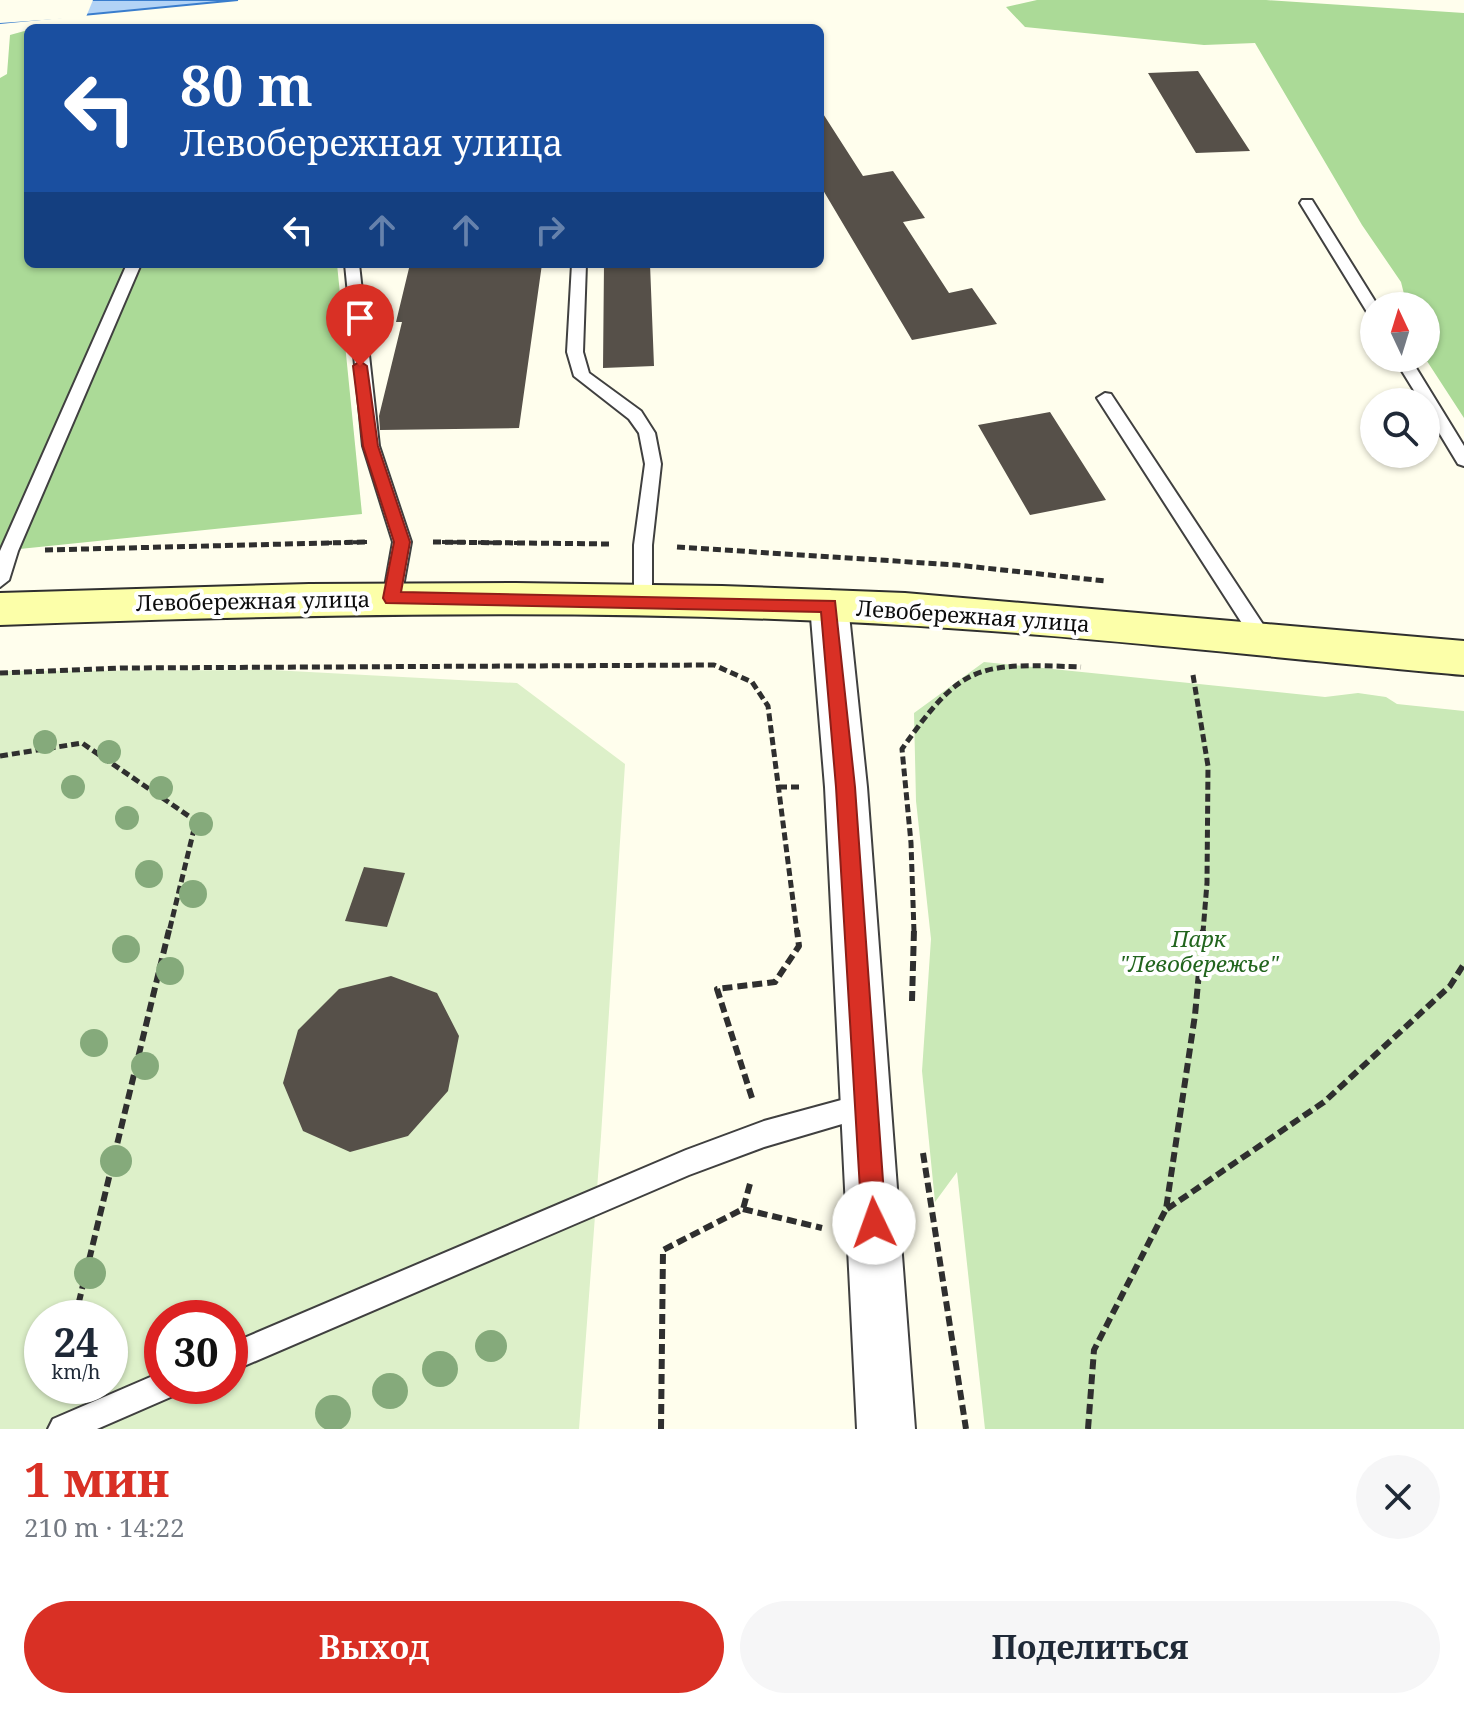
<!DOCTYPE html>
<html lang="ru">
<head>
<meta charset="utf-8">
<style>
	:root { --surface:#fff; --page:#f6f6f7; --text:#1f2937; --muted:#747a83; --accent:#d93025 }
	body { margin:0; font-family:"Noto Serif",serif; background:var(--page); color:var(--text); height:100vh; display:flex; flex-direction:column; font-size:30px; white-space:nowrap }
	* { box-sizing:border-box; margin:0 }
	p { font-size:26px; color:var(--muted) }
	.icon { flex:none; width:44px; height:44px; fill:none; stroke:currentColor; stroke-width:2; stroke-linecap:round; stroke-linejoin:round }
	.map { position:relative; height:1429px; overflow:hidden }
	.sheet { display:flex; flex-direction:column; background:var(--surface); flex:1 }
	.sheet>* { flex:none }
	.banner { position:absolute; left:24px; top:24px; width:800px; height:244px; border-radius:12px; box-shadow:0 2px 6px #0004; background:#1a4fa0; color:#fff; overflow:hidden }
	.needle { width:52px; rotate:356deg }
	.controls { position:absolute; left:1360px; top:292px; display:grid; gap:16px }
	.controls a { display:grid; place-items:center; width:80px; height:80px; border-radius:50%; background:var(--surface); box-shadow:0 2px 6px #0004; font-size:40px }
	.speed { position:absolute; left:24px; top:1300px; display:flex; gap:16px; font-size:40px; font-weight:700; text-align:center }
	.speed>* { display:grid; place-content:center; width:104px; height:104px; border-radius:50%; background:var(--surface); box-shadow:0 2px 6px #0004; line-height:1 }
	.speed small { font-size:20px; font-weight:400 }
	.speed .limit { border:12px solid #d22; background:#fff; color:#111 }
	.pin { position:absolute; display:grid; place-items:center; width:68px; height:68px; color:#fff; margin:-82px -34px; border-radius:50% 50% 50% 0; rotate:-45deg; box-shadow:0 0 8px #0007 }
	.pin .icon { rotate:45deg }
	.me { position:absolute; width:88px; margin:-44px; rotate:357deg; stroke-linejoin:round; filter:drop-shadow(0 0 6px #0008) }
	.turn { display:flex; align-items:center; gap:28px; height:168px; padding:0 24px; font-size:36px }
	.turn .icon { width:104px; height:104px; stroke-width:2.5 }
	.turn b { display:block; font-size:56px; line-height:68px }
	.lanes { display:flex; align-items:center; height:76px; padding:0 24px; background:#0003; justify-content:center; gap:40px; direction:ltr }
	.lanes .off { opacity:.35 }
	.round { display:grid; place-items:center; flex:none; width:84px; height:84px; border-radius:42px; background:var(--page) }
	.headline { display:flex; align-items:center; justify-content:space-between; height:136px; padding:0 24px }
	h1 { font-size:48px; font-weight:700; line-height:60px; color:var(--accent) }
	.primary-button { display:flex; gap:16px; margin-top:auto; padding:16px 24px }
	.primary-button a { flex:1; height:92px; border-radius:48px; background:var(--accent); color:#fff; font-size:32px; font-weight:700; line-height:92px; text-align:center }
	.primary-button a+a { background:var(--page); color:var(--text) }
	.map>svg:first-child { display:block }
	.green { fill:#cae9b7 }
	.forest { fill:#abda97 }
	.pitch { fill:#ddf0c9; fill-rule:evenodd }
	.water { fill:#b2d3f6; stroke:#397dcd; stroke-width:2 }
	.pier { fill:#fffeed }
	.building { fill:#565049 }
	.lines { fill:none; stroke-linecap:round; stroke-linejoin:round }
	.lane-casing { stroke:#404040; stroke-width:4 }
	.street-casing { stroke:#404040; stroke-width:4 }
	.secondary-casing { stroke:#2f2f2f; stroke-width:4 }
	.path-far2 { stroke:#2f2f2f; stroke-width:4; stroke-dasharray:6 3; stroke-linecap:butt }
	.path-far1 { stroke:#2f2f2f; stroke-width:5; stroke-dasharray:8 4; stroke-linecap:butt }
	.path { stroke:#2f2f2f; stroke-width:6; stroke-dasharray:10 5; stroke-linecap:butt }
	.lane { fill:#fff; fill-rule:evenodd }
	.street { fill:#fff; fill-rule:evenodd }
	.secondary { fill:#fcffa9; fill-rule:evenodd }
	.tree { fill:#85aa7b }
	.route { fill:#d93025; stroke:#8d1f18; stroke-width:2 }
	.labels { text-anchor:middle; stroke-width:8; stroke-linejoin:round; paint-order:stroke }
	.street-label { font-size:22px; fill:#0d0d0d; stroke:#fff }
	.park-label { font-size:22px; font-style:italic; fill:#22651e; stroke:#fff }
</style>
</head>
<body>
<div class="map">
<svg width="1464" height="1429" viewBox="0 0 1464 1429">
	<rect width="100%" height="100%" fill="#fffeed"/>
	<path class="green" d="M 984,662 L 1325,697 L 1358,693 L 1386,697 L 1397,704 L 1464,711 L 1464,1429 L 985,1429 L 957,1172 L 935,1202 L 922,1071 L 931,939 L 916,801 L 914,713 Z"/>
	<path class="forest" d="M 1037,0 L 1266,0 L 1464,13 L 1464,418 L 1425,358 L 1426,306 L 1407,306 L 1401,282 L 1362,225 L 1255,43 L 1204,45 L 1025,27 L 1006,7 Z
		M 28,30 L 28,264 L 337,264 L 362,514 L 0,551 L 0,78 L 7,74 L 10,35 Z"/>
	<path class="pitch" d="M 272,670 L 517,683 L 625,764 L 601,1136 L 579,1429 L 0,1429 L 0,671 ZM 42,1318 L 110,1318 L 110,1386 L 42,1386 ZM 162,1318 L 230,1318 L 230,1386 L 162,1386 Z"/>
	<path class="water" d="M 0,0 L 238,0 L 0,23 Z"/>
	<path class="pier" d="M 0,0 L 93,0 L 86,17 L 0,23 Z"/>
	<path class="building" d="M 1198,71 L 1250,151 L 1196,153 L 1148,73 Z
		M 820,109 L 863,176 L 893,171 L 925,218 L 903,222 L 949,293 L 972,288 L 997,324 L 912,340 L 820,185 Z
		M 410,264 L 542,264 L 519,428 L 380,430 L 379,416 L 402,322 L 396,322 Z
		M 604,264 L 650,264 L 654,366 L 603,368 Z
		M 1050,412 L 1106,500 L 1030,515 L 978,425 Z
		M 364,867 L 405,873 L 387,927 L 345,921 Z
		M 391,976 L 437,993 L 459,1036 L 448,1091 L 408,1136 L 350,1152 L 303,1131 L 283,1083 L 298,1030 L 339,989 Z"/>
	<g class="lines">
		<defs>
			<path id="lane" d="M 1302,200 L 1312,200 L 1378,306 L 1374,306 L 1374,317 L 1367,312 L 1300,203 Z
				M 127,264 L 141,264 L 18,551 L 9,580 L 0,587 L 0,551 Z
				M 345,264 L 359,264 L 379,446 L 411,542 L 401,598 L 392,605 L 383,598 L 393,542 L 363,446 Z
				M 572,264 L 586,264 L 583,352 L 589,373 L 641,411 L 655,433 L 661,464 L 652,545 L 652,600 L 643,607 L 634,600 L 634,545 L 645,464 L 639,433 L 629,419 L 574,376 L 567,352 Z
				M 1394,358 L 1410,358 L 1464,446 L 1464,466 L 1458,464 L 1426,411 L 1426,402 L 1421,402 Z
				M 1105,393 L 1111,394 L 1270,635 L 1273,640 L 1270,645 L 1256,645 L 1097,398 Z
				M 867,1093 L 876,1096 L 879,1105 L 876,1114 L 764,1147 L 689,1175 L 230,1372 L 230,1344 L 686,1150 L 764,1121 Z
				M 162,1372 L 162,1386 L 177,1386 L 173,1396 L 97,1429 L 48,1429 L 53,1419 Z"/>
			<path id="street" d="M 829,590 L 842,595 L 848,605 L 867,787 L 915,1429 L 857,1429 L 825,787 L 810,605 L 816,595 Z"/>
			<path id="secondary" d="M 516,583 L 722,586 L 905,593 L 1464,641 L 1464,675 C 1251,656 1039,630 825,621 C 550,609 275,615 0,625 L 0,593 L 309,584 Z"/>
		</defs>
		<use href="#lane" class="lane-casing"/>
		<use href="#street" class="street-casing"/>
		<use href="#secondary" class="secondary-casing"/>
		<path class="path-far2" d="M 433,542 L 524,543
			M 326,543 L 367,542"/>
		<path class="path-far1" d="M 433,542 L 611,544
			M 677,547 L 957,565 L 1105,581
			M 45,550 L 367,542
			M 0,673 L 122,668 L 714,665 L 752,682 L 768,706 L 797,932
			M 1193,675 L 1208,766 L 1207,883 L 1203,932
			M 0,756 L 82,743 L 196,821 L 169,932
			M 779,787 L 802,787
			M 914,932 L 911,843 L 902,749 C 962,663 978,663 1081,667"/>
		<path class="path" d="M 912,1001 L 914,930
			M 752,1098 L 717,989 L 775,982 L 799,946 L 797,930
			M 923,1153 L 966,1429
			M 743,1209 L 822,1228
			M 1167,1209 L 1324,1102 L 1450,986 L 1464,964
			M 75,1318 L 169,930
			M 661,1429 L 663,1250 L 743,1209 L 751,1180
			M 1088,1429 L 1094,1350 L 1166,1209 L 1195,1015 L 1203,930"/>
		<use href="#lane" class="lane"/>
		<use href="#street" class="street"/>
		<use href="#secondary" class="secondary"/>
	</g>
	<g class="tree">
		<circle cx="45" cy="742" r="12"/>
		<circle cx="109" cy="752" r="12"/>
		<circle cx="73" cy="787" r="12"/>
		<circle cx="161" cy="788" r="12"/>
		<circle cx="127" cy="818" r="12"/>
		<circle cx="201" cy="824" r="12"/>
		<circle cx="149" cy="874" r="14"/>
		<circle cx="193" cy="894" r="14"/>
		<circle cx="126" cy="949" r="14"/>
		<circle cx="170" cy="971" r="14"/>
		<circle cx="94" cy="1043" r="14"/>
		<circle cx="145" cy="1066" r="14"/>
		<circle cx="116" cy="1161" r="16"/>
		<circle cx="90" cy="1273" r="16"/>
		<circle cx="491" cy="1346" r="16"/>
		<circle cx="440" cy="1369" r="18"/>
		<circle cx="390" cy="1391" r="18"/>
		<circle cx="333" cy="1413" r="18"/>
	</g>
	<path class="route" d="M 360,361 L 367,366 L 378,446 L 410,542 L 401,592 L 835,601 L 855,787 L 886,1223 L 882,1231 L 874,1235 L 865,1231 L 862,1223 L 836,787 L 821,612 L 386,603 L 383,598 L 394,542 L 363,446 L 353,366 Z"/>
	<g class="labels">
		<g class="street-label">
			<text transform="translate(253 601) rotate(-1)" y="8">Левобережная улица</text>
			<text transform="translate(973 616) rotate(4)" y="8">Левобережная улица</text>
		</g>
		<g class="park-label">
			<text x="1199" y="947">Парк<tspan x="1199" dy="25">"Левобережье"</tspan></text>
		</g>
	</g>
</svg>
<div class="controls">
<a><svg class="needle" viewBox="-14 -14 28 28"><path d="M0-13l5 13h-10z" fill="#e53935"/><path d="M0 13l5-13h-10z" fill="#747a83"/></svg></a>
<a><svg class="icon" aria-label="search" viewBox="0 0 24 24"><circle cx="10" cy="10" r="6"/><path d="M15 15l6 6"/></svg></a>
</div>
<div class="speed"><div>24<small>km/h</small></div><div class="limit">30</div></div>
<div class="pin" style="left:360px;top:366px;background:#d93025"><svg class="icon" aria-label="arrive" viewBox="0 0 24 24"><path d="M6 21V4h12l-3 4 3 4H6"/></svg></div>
<svg class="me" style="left:874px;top:1223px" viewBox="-20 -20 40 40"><circle r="19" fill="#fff"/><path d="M0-13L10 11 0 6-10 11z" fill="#d93025"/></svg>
<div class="banner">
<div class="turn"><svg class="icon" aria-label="left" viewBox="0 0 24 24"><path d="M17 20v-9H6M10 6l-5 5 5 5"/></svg><div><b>80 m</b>Левобережная улица</div></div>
<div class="lanes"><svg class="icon" aria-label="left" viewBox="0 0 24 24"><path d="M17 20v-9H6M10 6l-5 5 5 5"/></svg><svg class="icon off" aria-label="ahead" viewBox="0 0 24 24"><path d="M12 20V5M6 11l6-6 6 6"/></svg><svg class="icon off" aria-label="ahead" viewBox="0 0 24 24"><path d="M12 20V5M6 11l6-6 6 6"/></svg><svg class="icon off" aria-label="right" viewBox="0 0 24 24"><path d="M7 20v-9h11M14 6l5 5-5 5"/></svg></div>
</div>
</div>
<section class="sheet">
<div class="headline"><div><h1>1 мин</h1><p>210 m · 14:22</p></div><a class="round"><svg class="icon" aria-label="close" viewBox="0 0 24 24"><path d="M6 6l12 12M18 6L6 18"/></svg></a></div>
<div class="primary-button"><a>Выход</a><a>Поделиться</a></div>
</section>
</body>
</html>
